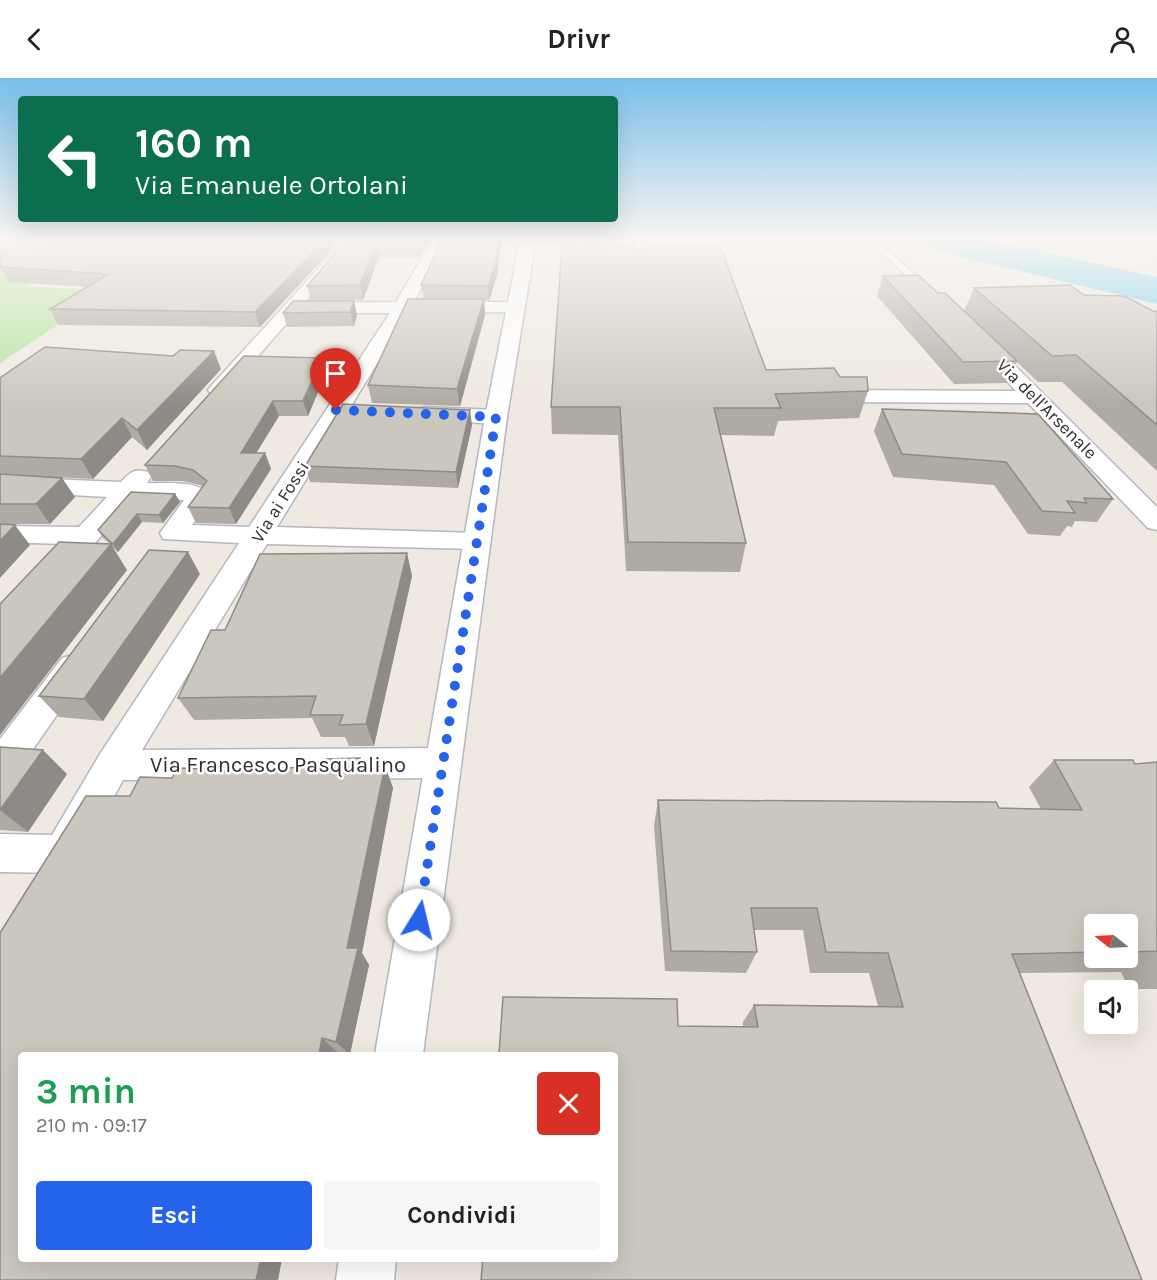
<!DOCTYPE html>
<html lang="it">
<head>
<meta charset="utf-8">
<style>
	:root { --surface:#fff; --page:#f6f6f6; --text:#222; --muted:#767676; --accent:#2563eb }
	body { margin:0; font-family:Karla,sans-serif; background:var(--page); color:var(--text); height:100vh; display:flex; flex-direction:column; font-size:22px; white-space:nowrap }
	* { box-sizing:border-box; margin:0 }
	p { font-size:20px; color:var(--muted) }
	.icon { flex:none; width:33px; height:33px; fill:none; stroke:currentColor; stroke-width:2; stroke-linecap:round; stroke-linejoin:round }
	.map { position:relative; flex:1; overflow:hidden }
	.sheet { position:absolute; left:18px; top:974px; width:600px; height:210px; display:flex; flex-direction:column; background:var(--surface); border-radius:6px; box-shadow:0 6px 24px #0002 }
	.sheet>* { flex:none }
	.hud { position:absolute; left:18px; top:18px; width:600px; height:126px; border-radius:6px; box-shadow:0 6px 24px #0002; background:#0b6e4f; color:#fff; overflow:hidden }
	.needle { width:39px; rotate:288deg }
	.fabs { position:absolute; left:1084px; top:836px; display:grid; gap:12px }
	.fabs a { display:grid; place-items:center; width:54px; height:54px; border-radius:6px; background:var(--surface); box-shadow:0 6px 24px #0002; font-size:30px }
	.pin { position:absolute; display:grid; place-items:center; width:51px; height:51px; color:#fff; margin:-62px -26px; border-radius:50% 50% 50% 0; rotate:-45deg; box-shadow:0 0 6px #0007 }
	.pin .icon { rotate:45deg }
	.me { position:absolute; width:66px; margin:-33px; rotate:9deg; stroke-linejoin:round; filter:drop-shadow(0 0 4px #0008) }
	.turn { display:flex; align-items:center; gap:21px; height:126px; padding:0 18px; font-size:27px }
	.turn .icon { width:78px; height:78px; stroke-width:2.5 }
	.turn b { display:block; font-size:42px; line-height:51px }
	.round { display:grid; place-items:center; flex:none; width:63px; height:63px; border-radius:6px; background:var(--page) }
	.head { display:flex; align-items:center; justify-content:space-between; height:102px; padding:0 18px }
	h1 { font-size:36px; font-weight:700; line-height:45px; color:#1e9e55 }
	.action { display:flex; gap:12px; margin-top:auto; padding:12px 18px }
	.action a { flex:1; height:69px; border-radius:6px; background:var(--accent); color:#fff; font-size:24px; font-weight:700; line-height:69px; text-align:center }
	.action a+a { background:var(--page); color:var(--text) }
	header { display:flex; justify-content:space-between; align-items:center; height:78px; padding:0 18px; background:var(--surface); font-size:27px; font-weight:700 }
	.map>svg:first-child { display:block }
	.green { fill:#b6e59e }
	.water { fill:#75cff0 }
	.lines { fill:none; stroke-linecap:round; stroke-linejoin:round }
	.service-casing { stroke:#b4b7c1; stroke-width:3 }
	.minor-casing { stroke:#b4b7c1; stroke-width:3 }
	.secondary-casing { stroke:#b4b7c1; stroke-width:3 }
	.service { fill:#fff; fill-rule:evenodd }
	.minor { fill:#fff; fill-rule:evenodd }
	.secondary { fill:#fff; fill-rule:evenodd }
	.wall { fill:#afaba4; fill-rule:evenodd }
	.shaded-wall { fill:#8e8b86 }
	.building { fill:#cbc7bf; stroke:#8e8b86; stroke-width:1.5 }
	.route { stroke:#2563eb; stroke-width:10; stroke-dasharray:0 18 }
	.labels { text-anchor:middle; stroke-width:5; stroke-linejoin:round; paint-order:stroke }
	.far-street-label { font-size:18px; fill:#2e2e2e; stroke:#fff }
	.street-label { font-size:22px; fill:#2e2e2e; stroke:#fff }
</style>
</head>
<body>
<header><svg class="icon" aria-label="back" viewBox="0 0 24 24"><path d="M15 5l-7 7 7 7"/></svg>Drivr<svg class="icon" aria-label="person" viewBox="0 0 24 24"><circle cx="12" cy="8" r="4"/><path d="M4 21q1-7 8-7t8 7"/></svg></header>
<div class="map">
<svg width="1157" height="1202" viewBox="0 0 1157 1202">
	<rect width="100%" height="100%" fill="#efe9e1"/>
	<path class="green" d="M 0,159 L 13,159 L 42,199 L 25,208 L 109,213 L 0,285 Z"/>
	<path class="water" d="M 907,159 L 974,159 L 1157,199 L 1157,226 L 945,175 Z"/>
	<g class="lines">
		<defs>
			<path id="service" d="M 540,159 L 556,159 L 523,166 L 519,164 Z
				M 609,159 C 620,158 625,166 636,166 C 666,168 696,157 726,159 L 635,171 L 617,166 L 590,171 L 587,190 L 580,192 L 583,167 L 612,162 Z
				M 865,159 L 873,159 L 932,212 L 932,216 L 926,216 Z"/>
			<path id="minor" d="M 347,159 L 362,159 L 225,316 L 211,316 L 208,312 L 211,308 Z
				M 434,159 L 448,159 L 414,224 L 516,224 L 525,229 L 516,234 L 408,235 L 277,449 L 477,455 L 487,457 L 491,463 L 487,469 L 477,471 L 267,466 L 142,672 L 443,670 L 456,674 L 461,685 L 456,696 L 443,700 L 123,702 L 86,770 L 79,772 L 81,776 L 75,789 L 61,795 L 0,794 L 0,756 L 52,757 L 100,676 L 239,465 L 163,461 L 160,455 L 184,422 L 134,420 L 11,562 L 0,565 L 0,534 L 64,466 L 0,464 L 0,448 L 79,449 L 107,419 L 0,413 L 0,399 L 121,404 C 130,394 134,390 148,394 L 151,399 L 147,405 C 166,406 199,401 212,419 L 192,447 L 249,449 L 390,235 L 311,235 L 302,230 L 311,225 L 396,224 Z
				M 980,258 L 987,260 L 1157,429 L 1157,452 L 1148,450 L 1028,325 L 840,324 L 832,323 L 829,318 L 832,313 L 840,312 L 1016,313 L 971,264 Z
				M 425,329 L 496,332 L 504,334 L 507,339 L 504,344 L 496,346 L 417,341 L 414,336 L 417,331 Z
				M 73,577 L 84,580 L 89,589 L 84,598 L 13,700 L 0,704 L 0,661 L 62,580 Z"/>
			<path id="secondary" d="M 493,159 L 528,161 L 534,173 L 507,339 L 423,976 L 375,976 L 485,339 L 518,173 L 517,167 L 495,162 Z
				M 339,1180 L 396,1180 L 394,1202 L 336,1202 Z"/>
		</defs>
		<use href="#service" class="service-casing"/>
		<use href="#minor" class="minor-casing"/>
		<use href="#secondary" class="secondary-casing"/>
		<use href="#service" class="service"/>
		<use href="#minor" class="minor"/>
		<use href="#secondary" class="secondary"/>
	</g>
	<path class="wall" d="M 349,159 L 432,159 L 418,180 L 379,179 L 363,222 L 311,223 L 307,208 Z
		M 501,166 L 497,198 L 489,222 L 484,222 L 485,237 L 460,328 L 372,325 L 368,307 L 424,221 L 421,207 Z
		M 334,169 L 260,249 L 58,247 L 50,231 L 88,209 L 9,204 L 0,189 Z
		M 581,171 L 766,292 L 840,299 L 868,313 L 859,340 L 778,343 L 774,358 L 720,357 L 746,465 L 740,494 L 626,493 L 618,357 L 552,356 L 551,329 Z
		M 883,198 L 938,215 L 964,233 L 974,210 L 1084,217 L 1157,233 L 1157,393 L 1062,304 L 1038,304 L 1017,284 L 1007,305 L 954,306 L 877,218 Z
		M 354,223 L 357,237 L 354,248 L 287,249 L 283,235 Z
		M 221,291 L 147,372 L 132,359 L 93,401 L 55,399 L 62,400 L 75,419 L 50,446 L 0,446 L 0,300 Z
		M 326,295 L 308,338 L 279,338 L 256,375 L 265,375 L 271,391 L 236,446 L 196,445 L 188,429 L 203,409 L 200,407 L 183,403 L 153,403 L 145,387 Z
		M 882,331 L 1113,421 L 1097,444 L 1075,443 L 1072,449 L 1067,448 L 1060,458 L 1028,456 L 994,407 L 893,399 L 874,353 Z
		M 472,347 L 458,410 L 310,404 L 305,388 Z
		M 175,416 L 180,424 L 163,445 L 142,444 L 118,474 L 112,469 L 127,492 L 110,466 L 103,460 L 98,452 Z
		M 407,475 L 412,498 L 374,668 L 349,668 L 345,659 L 321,659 L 312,640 L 194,642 L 178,620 L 225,552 Z
		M 200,496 L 103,643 L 59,639 L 39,618 Z
		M 0,669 L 67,696 L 28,754 L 0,752 Z
		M 360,680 L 364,688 L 385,688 L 393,710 L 362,875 L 369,887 L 350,976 L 337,974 L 336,976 L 21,976 L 21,1180 L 282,1180 L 278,1202 L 0,1202 L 0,855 L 86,718 L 130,718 L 140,699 L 172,700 L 177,690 L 217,691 L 219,694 L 324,688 L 326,681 Z
		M 1054,682 L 1135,686 L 1157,684 L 1157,911 L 1129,911 L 1121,894 L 1020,895 L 1142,1202 L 678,948 L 743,949 L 743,944 L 754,927 L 878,928 L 869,895 L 810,895 L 803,852 L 754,852 L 757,874 L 746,895 L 665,893 L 654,748 L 658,722 L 1041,731 L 1029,709 ZM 1095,846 L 1128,846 L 1128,879 L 1095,879 Z"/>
	<path class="shaded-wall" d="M 328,159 L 332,159 L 334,169 L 260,249 L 255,234 Z
		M 421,159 L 432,159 L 418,180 L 416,166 Z
		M 499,159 L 500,159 L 501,166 L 497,198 L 489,222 L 488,208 Z
		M 655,159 L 678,159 L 655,162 Z
		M 376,165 L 379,179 L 363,222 L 360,207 Z
		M 484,221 L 485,237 L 460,328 L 457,311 Z
		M 354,223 L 357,237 L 354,248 L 350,234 Z
		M 214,273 L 221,291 L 147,372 L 137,352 Z
		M 322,280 L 326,295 L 308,338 L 303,323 Z
		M 273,323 L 279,338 L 247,390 L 241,375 Z
		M 470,332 L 472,347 L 458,410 L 456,394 Z
		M 122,340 L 132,359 L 93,401 L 81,381 Z
		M 265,375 L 271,391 L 236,446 L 229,430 Z
		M 62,400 L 75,419 L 50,446 L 36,426 Z
		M 175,416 L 180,424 L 163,445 L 159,437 Z
		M 137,436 L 142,444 L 118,474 L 113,466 Z
		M 15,447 L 30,467 L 0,500 L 0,463 Z
		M 111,466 L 127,492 L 0,657 L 0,600 Z
		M 188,474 L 200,496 L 103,643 L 84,621 Z
		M 407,475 L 412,498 L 374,668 L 366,646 Z
		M 43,672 L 67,696 L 28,754 L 0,732 Z
		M 360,680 L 370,703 L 359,688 Z
		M 385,688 L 393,710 L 362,875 L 369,887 L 350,976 L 349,976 L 336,964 L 347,870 Z
		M 322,960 L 337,974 L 336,976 L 319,976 Z
		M 261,1180 L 282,1180 L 278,1202 L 256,1202 Z"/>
	<path class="building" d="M 11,159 L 328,159 L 255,234 L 50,231 L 109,196 L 0,189 L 0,167 Z
		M 349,159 L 421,159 L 416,166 L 376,165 L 360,207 L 307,208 Z
		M 443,159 L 499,159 L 496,184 L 488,208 L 421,207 Z
		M 562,167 L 578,167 L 581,171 L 590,167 L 633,167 L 639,173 L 646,168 L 720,168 L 766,292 L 834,290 L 840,299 L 867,299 L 868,313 L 775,316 L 781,330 L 714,330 L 746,465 L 628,464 L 620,329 L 551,329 Z
		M 918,197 L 938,215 L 945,215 L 1017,283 L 963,284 L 883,198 Z
		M 1070,207 L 1084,217 L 1124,218 L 1155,234 L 1157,233 L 1157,347 L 1076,277 L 1052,278 L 974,210 Z
		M 408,221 L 484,221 L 457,311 L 368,307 Z
		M 293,223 L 354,223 L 350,234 L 283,235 Z
		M 45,269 L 173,278 L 180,272 L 214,273 L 137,352 L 122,340 L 81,381 L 0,378 L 0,300 Z
		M 244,278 L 322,280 L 303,323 L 273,323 L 241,375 L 265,375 L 229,430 L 188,429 L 207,403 L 193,392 L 175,388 L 145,387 Z
		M 343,326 L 470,332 L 456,394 L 305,388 Z
		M 882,331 L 1038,336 L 1113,421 L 1084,420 L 1087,425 L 1067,423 L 1075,435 L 1042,433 L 1006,384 L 902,376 Z
		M 0,396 L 62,400 L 36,426 L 0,426 Z
		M 131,414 L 175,416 L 159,437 L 137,436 L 113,466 L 98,452 Z
		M 0,446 L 15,447 L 0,463 Z
		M 59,464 L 111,466 L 0,600 L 0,526 Z
		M 149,472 L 188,474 L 84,621 L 39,618 Z
		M 407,475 L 366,646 L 339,647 L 343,637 L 310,637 L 316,618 L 178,620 L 211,552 L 225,552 L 260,476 Z
		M 0,669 L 43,672 L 0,732 Z
		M 360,680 L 359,688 L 385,688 L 347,870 L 358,870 L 336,964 L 322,960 L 319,976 L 21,976 L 21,1180 L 261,1180 L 256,1202 L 0,1202 L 0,855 L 86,718 L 130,718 L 140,699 L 172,700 L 177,690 L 217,691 L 215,694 L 324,688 L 326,681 Z
		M 1054,682 L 1133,682 L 1135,686 L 1157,684 L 1157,873 L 1128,874 L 1128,846 L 1095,846 L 1095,874 L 1012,876 L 1142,1202 L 481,1202 L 483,1180 L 615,1180 L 615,976 L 499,976 L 503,919 L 677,921 L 678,948 L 758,949 L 754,927 L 903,929 L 888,875 L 826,874 L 817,830 L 751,830 L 757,874 L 671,873 L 658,722 L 996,724 L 999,730 L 1082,732 Z"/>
	<linearGradient id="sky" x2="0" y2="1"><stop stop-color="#7abfeb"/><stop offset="0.49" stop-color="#f8f5f2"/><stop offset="1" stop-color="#f8f5f2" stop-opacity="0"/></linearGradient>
	<rect width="1157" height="327" fill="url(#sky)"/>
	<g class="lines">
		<path class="route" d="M 336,332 L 496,339 L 419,842"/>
	</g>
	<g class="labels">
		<g class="far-street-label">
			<text transform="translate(1047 331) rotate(45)" y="6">Via dell'Arsenale</text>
			<text transform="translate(280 424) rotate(-58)" y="6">Via ai Fossi</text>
		</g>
		<g class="street-label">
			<text x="278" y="694">Via Francesco Pasqualino</text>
		</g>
	</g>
</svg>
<div class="fabs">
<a><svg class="needle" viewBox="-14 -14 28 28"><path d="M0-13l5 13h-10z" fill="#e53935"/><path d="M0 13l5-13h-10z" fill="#767676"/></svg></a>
<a><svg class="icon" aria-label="sound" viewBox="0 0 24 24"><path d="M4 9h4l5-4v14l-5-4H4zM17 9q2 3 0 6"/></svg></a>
</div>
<div class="pin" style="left:336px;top:332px;background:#d93025"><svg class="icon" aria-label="arrive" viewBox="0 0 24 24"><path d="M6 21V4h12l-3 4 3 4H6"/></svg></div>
<svg class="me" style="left:419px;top:842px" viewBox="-20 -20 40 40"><circle r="19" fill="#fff"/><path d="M0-13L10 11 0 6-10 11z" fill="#2563eb"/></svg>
<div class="hud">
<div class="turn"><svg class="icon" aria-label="left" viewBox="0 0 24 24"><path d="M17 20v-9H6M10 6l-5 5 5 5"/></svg><div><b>160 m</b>Via Emanuele Ortolani</div></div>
</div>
<section class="sheet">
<div class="head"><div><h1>3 min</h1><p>210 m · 09:17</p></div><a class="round" style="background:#d93025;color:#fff"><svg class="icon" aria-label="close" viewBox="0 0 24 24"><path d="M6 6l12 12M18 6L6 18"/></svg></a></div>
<div class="action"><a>Esci</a><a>Condividi</a></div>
</section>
</div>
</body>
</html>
